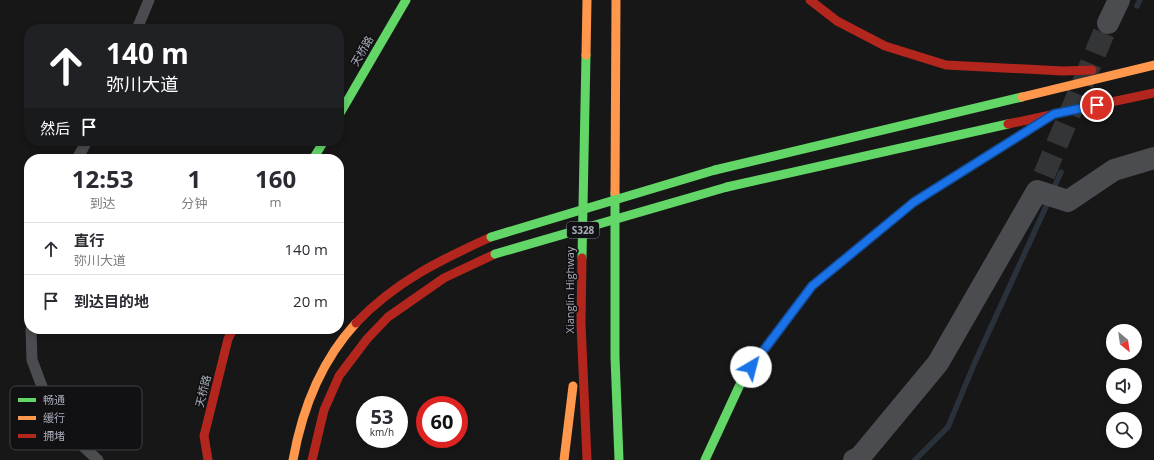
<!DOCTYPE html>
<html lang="zh">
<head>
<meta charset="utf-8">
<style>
	:root { --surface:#fff; --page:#f7f7f7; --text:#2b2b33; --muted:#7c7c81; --line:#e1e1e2 }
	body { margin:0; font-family:"Open Sans","Noto Sans SC",sans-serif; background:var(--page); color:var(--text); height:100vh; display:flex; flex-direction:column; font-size:15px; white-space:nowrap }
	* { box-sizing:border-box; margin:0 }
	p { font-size:13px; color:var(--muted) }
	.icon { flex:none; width:22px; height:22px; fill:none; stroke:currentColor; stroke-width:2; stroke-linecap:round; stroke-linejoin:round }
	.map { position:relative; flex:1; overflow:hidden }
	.sheet { position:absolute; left:24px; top:154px; width:320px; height:180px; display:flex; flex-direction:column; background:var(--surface); border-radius:16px; box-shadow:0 2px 6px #0003 }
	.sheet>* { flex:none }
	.banner { position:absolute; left:24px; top:24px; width:320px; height:122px; border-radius:16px; box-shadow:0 2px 6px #0003; background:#202124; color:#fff; overflow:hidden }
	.needle { width:26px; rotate:151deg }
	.buttons { position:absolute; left:1106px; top:324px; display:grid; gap:8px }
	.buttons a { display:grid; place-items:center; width:36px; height:36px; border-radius:50%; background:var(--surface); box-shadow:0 2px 6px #0003; font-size:20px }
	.speed { position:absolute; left:356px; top:396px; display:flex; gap:8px; font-size:20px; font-weight:700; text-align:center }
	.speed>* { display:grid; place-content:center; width:52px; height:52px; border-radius:50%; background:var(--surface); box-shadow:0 2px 6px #0003; line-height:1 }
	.speed small { font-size:10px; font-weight:400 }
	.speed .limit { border:6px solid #d22; background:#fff; color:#111 }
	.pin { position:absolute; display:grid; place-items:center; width:34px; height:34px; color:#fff; margin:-17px; border:2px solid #fff; border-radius:50%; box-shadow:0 1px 4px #0007 }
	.me { position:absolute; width:44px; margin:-22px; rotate:37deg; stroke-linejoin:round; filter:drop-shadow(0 0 3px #0008) }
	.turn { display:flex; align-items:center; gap:14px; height:84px; padding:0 16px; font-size:18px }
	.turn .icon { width:52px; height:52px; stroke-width:2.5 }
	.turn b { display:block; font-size:28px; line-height:34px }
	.then { display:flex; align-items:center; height:38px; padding:0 16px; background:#0003; gap:8px; font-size:15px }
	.eta { display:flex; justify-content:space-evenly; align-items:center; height:68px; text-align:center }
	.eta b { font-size:24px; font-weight:700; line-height:28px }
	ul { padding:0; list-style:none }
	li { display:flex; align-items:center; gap:12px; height:52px; padding:0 16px; border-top:1px solid var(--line) }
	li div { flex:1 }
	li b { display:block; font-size:15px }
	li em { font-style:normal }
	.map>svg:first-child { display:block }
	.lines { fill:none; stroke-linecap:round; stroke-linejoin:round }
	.stream { stroke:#29313a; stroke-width:5.5 }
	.street-tunnel { stroke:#343537; stroke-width:22; stroke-dasharray:22 11; stroke-linecap:butt }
	.lane { stroke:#4b4c50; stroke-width:11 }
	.street { stroke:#4b4c50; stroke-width:22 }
	.fast { stroke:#63d668; stroke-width:9 }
	.slow { stroke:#ff974d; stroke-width:9 }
	.jam { stroke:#b3261e; stroke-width:9 }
	.fast-bridge { stroke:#63d668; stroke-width:9 }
	.route-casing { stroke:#114b97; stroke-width:10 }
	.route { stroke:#1a73e8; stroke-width:7 }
	.labels { text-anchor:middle; stroke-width:3.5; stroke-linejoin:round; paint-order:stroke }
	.shield { fill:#111113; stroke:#7a7e87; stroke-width:1 }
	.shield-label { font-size:10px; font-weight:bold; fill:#a7acb9 }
	.street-label { font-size:11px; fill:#a7acb9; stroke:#111113 }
	.key { fill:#111113; stroke:#3e4045; stroke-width:1 }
	.key-label { font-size:11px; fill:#a7acb9 }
</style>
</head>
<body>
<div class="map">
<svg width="1154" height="460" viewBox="0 0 1154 460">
	<rect width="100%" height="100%" fill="#171717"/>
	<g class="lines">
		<path class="stream" d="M 1137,6 L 1140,0
			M 1052,192 L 1061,172
			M 915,460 L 948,427 L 975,362 L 1049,200"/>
		<path class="street-tunnel" d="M 1044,175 L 1108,23"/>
		<path class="lane" d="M 137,29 L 149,0
			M 77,159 L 87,141
			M 31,329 L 32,360 L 55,421 L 98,460"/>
		<path class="street" d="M 1108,23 L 1119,0
			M 854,460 L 860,457 L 938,363 L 1037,191 L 1068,201 L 1114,170 L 1154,158"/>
		<path class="fast" d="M 339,115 L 406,0
			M 313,159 L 324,141
			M 715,170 L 1022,97
			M 727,187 L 1008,124
			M 615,193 L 615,357 L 619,460
			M 914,202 L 1054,114
			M 582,258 L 586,55
			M 705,460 L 743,378 L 782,326"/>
		<path class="slow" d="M 586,55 L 587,0
			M 1022,97 L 1154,65
			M 615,193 L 616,0
			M 293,460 C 302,410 321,361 356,323
			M 564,460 L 573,386"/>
		<path class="jam" d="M 810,0 L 837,21 L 885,46 L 946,65 L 1063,71 L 1092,70
			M 1008,124 L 1154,93
			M 582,258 L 581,323 L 587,460
			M 356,323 C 395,282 440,260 491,237
			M 782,326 L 812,286 L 914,202
			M 208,460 L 204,436 L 228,339 L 233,329
			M 312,460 L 324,410 L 339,376 L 367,339 L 388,317 L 444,278 L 495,254"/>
		<path class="fast-bridge" d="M 491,237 L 715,170
			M 495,254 L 727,187"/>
	</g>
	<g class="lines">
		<defs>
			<path id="route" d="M 751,367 L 812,286 L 914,202 L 1054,114 L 1097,105"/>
		</defs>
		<use href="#route" class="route-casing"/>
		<use href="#route" class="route"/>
	</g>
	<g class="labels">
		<rect class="shield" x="567" y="222" width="32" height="16" rx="3"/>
		<g class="shield-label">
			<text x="583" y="234">S328</text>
		</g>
		<g class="street-label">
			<text transform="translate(362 51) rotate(-60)" y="4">天桥路</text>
			<text transform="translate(570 290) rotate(-90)" y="4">Xianglin Highway</text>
			<text transform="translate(203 391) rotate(-76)" y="4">天桥路</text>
		</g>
	</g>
	<rect x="10" y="386" width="132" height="64" rx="6" class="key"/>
	<rect x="18" y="398" width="18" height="4" fill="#63d668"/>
	<rect x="18" y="416" width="18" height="4" fill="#ff974d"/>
	<rect x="18" y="434" width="18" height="4" fill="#b3261e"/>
	<g class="key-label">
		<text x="43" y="404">畅通</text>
		<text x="43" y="422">缓行</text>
		<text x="43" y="440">拥堵</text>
	</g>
</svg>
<div class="buttons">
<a><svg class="needle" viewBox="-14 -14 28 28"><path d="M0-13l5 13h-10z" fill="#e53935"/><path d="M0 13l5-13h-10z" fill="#7c7c81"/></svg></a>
<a><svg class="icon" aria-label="sound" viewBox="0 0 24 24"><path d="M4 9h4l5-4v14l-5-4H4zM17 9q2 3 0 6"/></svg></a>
<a><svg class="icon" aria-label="search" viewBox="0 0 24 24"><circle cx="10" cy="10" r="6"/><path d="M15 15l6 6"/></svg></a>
</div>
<div class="speed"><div>53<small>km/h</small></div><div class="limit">60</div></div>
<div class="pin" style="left:1097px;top:105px;background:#d93025"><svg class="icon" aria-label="arrive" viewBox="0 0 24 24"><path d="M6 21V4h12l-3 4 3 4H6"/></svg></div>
<svg class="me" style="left:751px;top:367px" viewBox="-20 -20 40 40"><circle r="19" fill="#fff"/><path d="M0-13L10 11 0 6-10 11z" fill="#1a73e8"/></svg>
<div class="banner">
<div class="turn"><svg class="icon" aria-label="ahead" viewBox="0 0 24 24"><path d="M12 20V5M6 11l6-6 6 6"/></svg><div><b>140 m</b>弥川大道</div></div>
<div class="then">然后<svg class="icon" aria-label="arrive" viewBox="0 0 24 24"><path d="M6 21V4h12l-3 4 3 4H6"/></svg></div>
</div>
<section class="sheet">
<div class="eta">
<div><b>12:53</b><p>到达</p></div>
<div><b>1</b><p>分钟</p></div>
<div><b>160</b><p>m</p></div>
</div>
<ul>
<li><svg class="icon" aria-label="ahead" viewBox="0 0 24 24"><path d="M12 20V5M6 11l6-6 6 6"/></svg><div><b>直行</b><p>弥川大道</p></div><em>140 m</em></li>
<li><svg class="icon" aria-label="arrive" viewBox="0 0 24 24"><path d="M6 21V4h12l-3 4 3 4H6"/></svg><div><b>到达目的地</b></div><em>20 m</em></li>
</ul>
</section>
</div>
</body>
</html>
